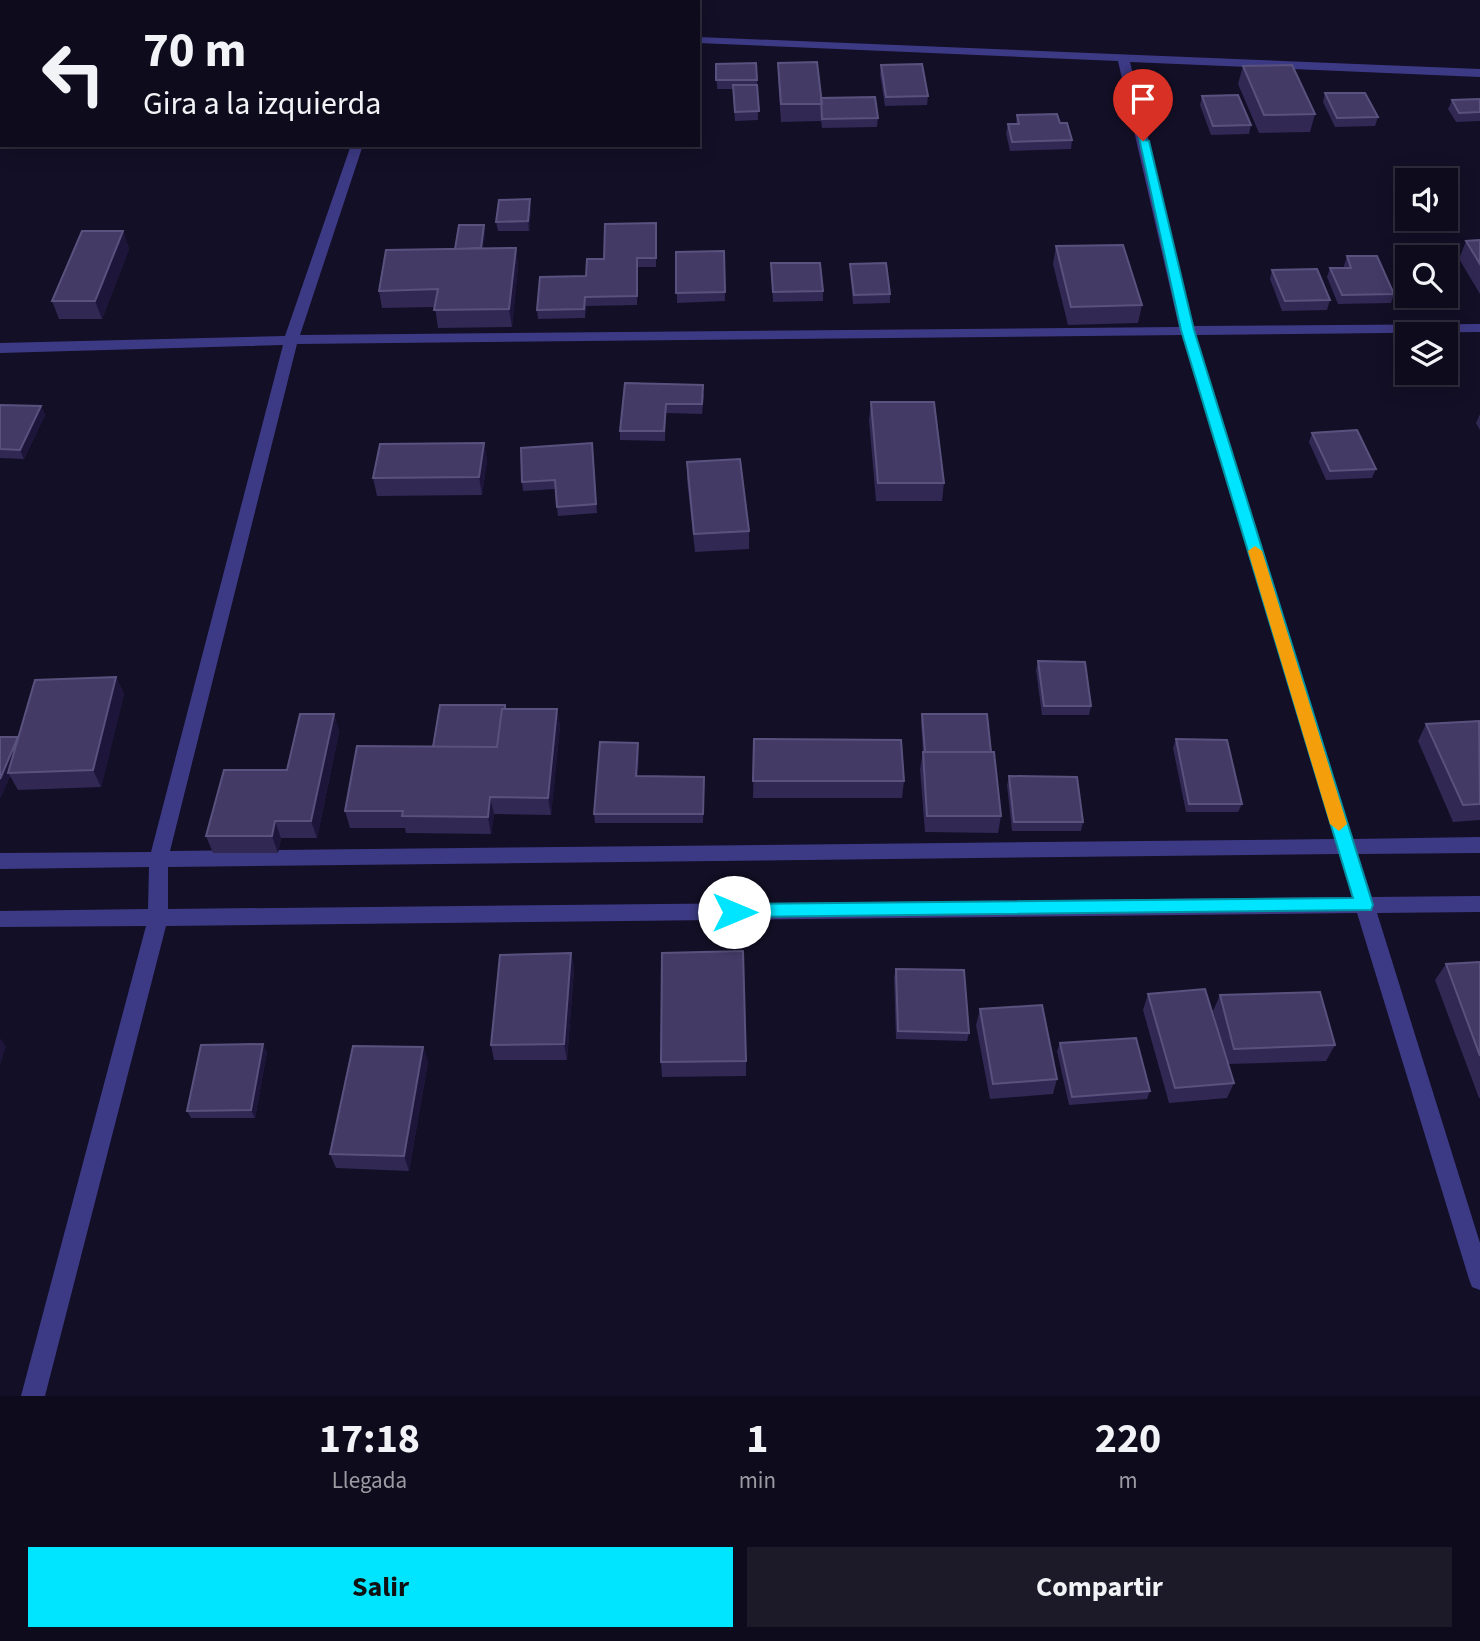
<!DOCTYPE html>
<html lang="es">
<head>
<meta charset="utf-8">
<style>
	:root { --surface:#0e0b1c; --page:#1c1929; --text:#f1f3f6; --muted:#9b9ba3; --line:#2e2b3b; --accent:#00e5ff }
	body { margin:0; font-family:"Source Sans 3",sans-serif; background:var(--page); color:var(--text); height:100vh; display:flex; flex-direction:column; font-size:26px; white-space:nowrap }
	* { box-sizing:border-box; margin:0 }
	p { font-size:23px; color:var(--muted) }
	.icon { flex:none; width:38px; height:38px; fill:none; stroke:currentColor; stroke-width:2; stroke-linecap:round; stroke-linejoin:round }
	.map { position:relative; height:1396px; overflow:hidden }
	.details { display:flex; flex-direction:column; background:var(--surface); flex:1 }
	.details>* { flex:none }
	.banner { position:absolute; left:0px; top:0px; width:700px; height:147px; box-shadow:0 4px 18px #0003,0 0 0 2px var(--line); background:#0e0b1c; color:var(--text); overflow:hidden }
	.buttons { position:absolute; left:1395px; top:168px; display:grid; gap:14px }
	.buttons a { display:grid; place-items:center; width:63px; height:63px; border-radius:0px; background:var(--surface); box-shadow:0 4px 18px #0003,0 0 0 2px var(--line); font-size:35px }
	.pin { position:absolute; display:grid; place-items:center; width:60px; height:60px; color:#fff; margin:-72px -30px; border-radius:50% 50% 50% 0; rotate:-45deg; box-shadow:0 0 7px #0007 }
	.pin .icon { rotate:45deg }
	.me { position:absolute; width:77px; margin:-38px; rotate:90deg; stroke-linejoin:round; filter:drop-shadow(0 0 5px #0008) }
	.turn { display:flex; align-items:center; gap:24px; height:147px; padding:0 28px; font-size:32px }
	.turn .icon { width:91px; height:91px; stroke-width:2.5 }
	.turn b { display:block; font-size:49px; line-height:60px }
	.eta { display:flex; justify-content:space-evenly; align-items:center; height:119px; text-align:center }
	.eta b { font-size:42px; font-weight:700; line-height:49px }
	.cta { display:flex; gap:14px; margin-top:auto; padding:14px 28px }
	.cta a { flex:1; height:80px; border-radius:0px; background:var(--accent); color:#111; font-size:28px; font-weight:700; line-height:80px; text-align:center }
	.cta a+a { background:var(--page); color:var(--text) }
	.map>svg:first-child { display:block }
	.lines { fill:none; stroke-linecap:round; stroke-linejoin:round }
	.minor { fill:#3d3a85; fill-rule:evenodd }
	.wall { fill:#312854 }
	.shaded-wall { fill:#1d163a }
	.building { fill:#433a66; stroke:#5a527e; stroke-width:2 }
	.route { fill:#00e5ff; stroke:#0095a6; stroke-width:2 }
	.slow { fill:#f59e0b }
</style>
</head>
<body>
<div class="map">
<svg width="1480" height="1396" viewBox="0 0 1480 1396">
	<rect width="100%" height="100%" fill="#130f26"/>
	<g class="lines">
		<path class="minor" d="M 0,5 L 2,5 L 2,11 L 0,11 Z
			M 698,37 L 1480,69 L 1480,77 L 1130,62 L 1193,326 L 1480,324 L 1480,332 L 1196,335 L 1353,839 L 1480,837 L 1480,853 L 1358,854 L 1372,897 L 1480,896 L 1480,912 L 1377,913 L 1480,1243 L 1480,1290 L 1472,1287 L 1469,1279 L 1357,913 L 166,926 L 45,1396 L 21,1396 L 146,926 L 0,927 L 0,911 L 148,909 L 149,867 L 0,869 L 0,853 L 151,852 L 283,345 L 0,353 L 0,343 L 285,336 L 351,145 L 363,145 L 300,335 L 1179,327 L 1118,61 L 698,43 ZM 1182,335 L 1335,839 L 170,851 L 297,344 ZM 1339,854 L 1352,897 L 168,909 L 168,867 Z"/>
	</g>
	<path class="wall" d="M 778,63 L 821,98 L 878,118 L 877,127 L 822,128 L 821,121 L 781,122 L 778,80 Z
		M 716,64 L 757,80 L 758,120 L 735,121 L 733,89 L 717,89 Z
		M 881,65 L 928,96 L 927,105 L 885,106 L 880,74 Z
		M 1243,66 L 1315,114 L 1310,132 L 1259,133 L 1238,84 Z
		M 1325,93 L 1378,117 L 1375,126 L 1335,127 L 1323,102 Z
		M 1202,96 L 1251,125 L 1249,134 L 1211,135 L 1200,105 Z
		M 1480,99 L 1480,121 L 1456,122 L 1448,109 L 1452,100 Z
		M 1017,115 L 1072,140 L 1071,149 L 1010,151 L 1006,133 L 1008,124 L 1016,124 Z
		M 531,209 L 529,231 L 498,231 L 496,222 Z
		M 656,223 L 656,267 L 638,267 L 637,305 L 586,306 L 585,318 L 538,319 L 537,310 L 586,276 L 604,259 Z
		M 484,225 L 485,234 L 483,248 L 516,248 L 518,266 L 512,327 L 438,328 L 435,307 L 382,308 L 379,291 L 455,249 Z
		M 123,231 L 129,249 L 102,319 L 59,319 L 52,301 Z
		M 1480,240 L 1480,294 L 1459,259 L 1466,241 Z
		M 1056,246 L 1142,305 L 1138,323 L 1068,325 L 1053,264 Z
		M 724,251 L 725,301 L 677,303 L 676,252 Z
		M 1347,256 L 1394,294 L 1391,303 L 1338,304 L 1327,277 L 1330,268 L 1344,268 L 1344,266 Z
		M 771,263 L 823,291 L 823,301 L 773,302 Z
		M 850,264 L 890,294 L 890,303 L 853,304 L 850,273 Z
		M 1272,270 L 1330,300 L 1327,310 L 1282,311 L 1270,279 Z
		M 625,383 L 704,394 L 702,414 L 666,413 L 665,441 L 620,440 L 620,431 Z
		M 871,402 L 944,483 L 942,501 L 876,501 L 869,420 Z
		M 0,405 L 41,406 L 45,415 L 24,459 L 0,458 Z
		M 1480,414 L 1480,430 L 1476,423 Z
		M 1312,433 L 1376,469 L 1372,478 L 1326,480 L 1309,442 Z
		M 484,443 L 487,461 L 482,495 L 377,496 L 373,478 Z
		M 592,443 L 597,513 L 558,516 L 555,489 L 523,491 L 522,482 Z
		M 687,462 L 749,531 L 749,549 L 695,552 L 687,480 Z
		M 1038,661 L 1091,706 L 1089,715 L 1042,715 L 1036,670 Z
		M 116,677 L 124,694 L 101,787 L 18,790 L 10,776 L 0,799 L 18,737 Z
		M 506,709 L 557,709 L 560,726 L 551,815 L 494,814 L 491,834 L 406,833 L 405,828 L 350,828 L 345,811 L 433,747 Z
		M 334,714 L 339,732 L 317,838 L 281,838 L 278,853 L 213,853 L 206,836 L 287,770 Z
		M 922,714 L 991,752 L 1001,816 L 998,833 L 925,832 L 920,769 L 923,752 L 921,723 Z
		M 1480,723 L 1480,820 L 1453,822 L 1418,741 L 1426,724 Z
		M 754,739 L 904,781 L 902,798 L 753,798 Z
		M 1176,739 L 1242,804 L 1238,812 L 1186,812 L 1173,748 Z
		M 639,751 L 638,776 L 704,777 L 703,823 L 595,823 L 594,814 Z
		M 1009,776 L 1083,822 L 1081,831 L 1012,831 L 1007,785 Z
		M 571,953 L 574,970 L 567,1060 L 494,1060 L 491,1045 Z
		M 1480,962 L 1480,1098 L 1479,1098 L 1435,980 L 1446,964 Z
		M 896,969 L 969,1033 L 967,1041 L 896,1039 L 894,977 Z
		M 1148,994 L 1218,1029 L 1213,1011 L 1220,995 L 1335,1045 L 1326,1061 L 1228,1064 L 1234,1083 L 1227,1098 L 1169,1103 L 1143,1010 Z
		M 980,1009 L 1057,1079 L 1053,1094 L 990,1099 L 976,1025 Z
		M 1060,1043 L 1150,1091 L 1147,1099 L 1069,1105 L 1057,1051 Z
		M 423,1047 L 428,1062 L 409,1171 L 336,1168 L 330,1154 Z
		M 267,1052 L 255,1118 L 191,1118 L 187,1111 Z
		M 746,1061 L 746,1076 L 662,1077 L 661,1062 Z"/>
	<path class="shaded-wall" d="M 530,199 L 531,209 L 529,231 L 528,221 Z
		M 484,225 L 485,234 L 482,260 L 481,251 Z
		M 123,231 L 129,249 L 102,319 L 95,301 Z
		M 516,248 L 518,266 L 512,327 L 509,309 Z
		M 41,406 L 45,415 L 24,459 L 20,450 Z
		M 484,443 L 487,461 L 482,495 L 479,477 Z
		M 116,677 L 124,694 L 101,787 L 93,770 Z
		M 557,709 L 560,726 L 551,815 L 548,798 Z
		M 334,714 L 339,732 L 317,838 L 311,821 Z
		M 18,737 L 8,773 L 10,776 L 0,799 L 0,779 Z
		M 638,743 L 639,751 L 637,785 L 636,776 Z
		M 490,797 L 494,814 L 491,834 L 488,817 Z
		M 275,821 L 281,838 L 278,853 L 272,836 Z
		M 571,953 L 574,970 L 567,1060 L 564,1044 Z
		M 0,1038 L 6,1046 L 0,1066 Z
		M 263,1044 L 267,1052 L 255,1118 L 251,1110 Z
		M 423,1047 L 428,1062 L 409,1171 L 404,1156 Z"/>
	<path class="building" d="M 817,62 L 822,104 L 781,104 L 778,63 Z
		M 756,63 L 757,80 L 716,80 L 716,64 Z
		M 922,64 L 928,96 L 886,97 L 881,65 Z
		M 1292,65 L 1315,114 L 1264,115 L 1243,66 Z
		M 733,85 L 757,85 L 759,111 L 735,112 Z
		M 1325,93 L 1365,93 L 1378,117 L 1337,118 Z
		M 1238,95 L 1251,125 L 1213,126 L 1202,96 Z
		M 875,97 L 878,118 L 822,119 L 821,98 Z
		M 1480,99 L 1480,112 L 1459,113 L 1452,100 Z
		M 1057,114 L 1060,123 L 1067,123 L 1072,140 L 1012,142 L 1008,124 L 1019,124 L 1017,115 Z
		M 530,199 L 528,221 L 496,222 L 499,200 Z
		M 656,223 L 656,258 L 637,258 L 637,296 L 585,297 L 584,309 L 537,310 L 540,277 L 586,276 L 587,259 L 604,259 L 605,224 Z
		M 459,225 L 484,225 L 481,248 L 455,249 Z
		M 82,231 L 123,231 L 95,301 L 52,301 Z
		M 1480,240 L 1480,264 L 1466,241 Z
		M 1123,245 L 1142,305 L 1071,307 L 1056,246 Z
		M 516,248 L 509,309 L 434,310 L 438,289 L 379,291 L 386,250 Z
		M 724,251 L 725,292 L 676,293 L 676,252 Z
		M 1347,256 L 1377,256 L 1394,294 L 1342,295 L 1330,268 L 1351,268 Z
		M 771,263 L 820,263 L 823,291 L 773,292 Z
		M 886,263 L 890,294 L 854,295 L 850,264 Z
		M 1317,269 L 1330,300 L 1285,301 L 1272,270 Z
		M 625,383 L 703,385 L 702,404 L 666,404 L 664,431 L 620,431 Z
		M 871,402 L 934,402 L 944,483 L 878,483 Z
		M 0,405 L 41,406 L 20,450 L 0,449 Z
		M 1357,430 L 1376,469 L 1330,471 L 1312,433 Z
		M 484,443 L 479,477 L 373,478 L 380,444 Z
		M 592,443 L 596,504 L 557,507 L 555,480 L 522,482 L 521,448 Z
		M 740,459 L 749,531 L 694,534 L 687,462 Z
		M 1038,661 L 1085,662 L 1091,706 L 1044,706 Z
		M 116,677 L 93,770 L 8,773 L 35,680 Z
		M 440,705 L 505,705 L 505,709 L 502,709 L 497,747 L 433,747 Z
		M 502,709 L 557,709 L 548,798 L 490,797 L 488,817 L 402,816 L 403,811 L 345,811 L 357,746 L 497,747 Z
		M 300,714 L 334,714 L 311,821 L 275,821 L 272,836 L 206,836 L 224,770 L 287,770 Z
		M 922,714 L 987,714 L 991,752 L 925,752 Z
		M 1479,721 L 1480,804 L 1463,805 L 1426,724 Z
		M 0,737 L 18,737 L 0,779 Z
		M 754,739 L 901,740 L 904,781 L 753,781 Z
		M 1176,739 L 1227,740 L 1242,804 L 1189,804 Z
		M 600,742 L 638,743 L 636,776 L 704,777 L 703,814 L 594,814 Z
		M 923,752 L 994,752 L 1001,816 L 927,816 Z
		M 1009,776 L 1077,777 L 1083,822 L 1014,822 Z
		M 743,951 L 746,1061 L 661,1062 L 662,953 Z
		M 571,953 L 564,1044 L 491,1045 L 500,955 Z
		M 1480,962 L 1480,1056 L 1446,964 Z
		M 896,969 L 964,970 L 969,1033 L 898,1031 Z
		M 1205,989 L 1234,1083 L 1175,1088 L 1148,994 Z
		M 1320,992 L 1335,1045 L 1234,1049 L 1220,995 Z
		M 1042,1005 L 1057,1079 L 993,1084 L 980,1009 Z
		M 1136,1038 L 1150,1091 L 1072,1097 L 1060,1043 Z
		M 263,1044 L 251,1110 L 187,1111 L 201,1045 Z
		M 353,1046 L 423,1047 L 404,1156 L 330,1154 Z"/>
	<path class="route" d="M 1139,138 L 1149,141 L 1194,330 L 1373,905 L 1371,910 L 728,917 L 725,912 L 728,906 L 734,904 L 1353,898 L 1181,330 Z"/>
	<path class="slow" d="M 1255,546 L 1262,551 L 1347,824 L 1339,831 L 1330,824 L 1248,551 Z"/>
</svg>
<div class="buttons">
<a><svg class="icon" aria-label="sound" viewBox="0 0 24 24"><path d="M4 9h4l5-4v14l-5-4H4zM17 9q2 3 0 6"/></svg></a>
<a><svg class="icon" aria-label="search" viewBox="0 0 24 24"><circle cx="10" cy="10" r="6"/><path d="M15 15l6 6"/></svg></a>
<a><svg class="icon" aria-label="layers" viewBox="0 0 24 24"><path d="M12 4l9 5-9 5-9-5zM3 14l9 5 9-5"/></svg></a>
</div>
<div class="pin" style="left:1143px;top:141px;background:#d93025"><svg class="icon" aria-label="arrive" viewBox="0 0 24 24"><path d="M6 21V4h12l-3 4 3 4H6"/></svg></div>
<svg class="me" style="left:734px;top:912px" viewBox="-20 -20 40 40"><circle r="19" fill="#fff"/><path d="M0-13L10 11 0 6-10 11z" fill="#00e5ff"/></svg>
<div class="banner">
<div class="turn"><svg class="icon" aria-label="left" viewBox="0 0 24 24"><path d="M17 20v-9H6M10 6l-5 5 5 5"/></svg><div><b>70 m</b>Gira a la izquierda</div></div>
</div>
</div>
<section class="details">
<div class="eta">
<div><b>17:18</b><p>Llegada</p></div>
<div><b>1</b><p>min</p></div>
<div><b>220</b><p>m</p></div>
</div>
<div class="cta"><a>Salir</a><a>Compartir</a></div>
</section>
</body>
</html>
